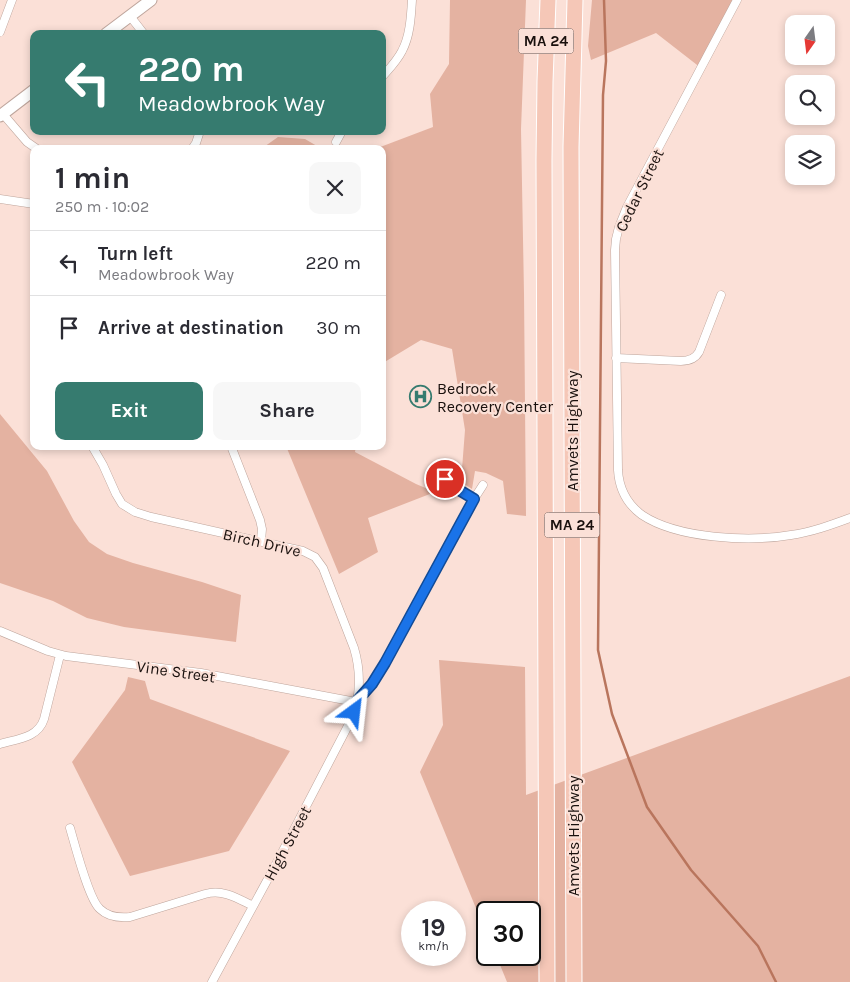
<!DOCTYPE html>
<html lang="en">
<head>
<meta charset="utf-8">
<style>
	:root { --surface:#fff; --page:#f7f7f7; --text:#2b2b33; --muted:#7c7c81; --line:#e1e1e2; --accent:#367b6f }
	body { margin:0; font-family:Karla,sans-serif; background:var(--page); color:var(--text); height:100vh; display:flex; flex-direction:column; font-size:19px; white-space:nowrap }
	* { box-sizing:border-box; margin:0 }
	p { font-size:16px; color:var(--muted) }
	.icon { flex:none; width:28px; height:28px; fill:none; stroke:currentColor; stroke-width:2; stroke-linecap:round; stroke-linejoin:round }
	.map { position:relative; flex:1; overflow:hidden }
	.drawer { position:absolute; left:30px; top:145px; width:356px; height:305px; display:flex; flex-direction:column; background:var(--surface); border-radius:10px; box-shadow:0 2px 8px #0003 }
	.drawer>* { flex:none }
	.guide { position:absolute; left:30px; top:30px; width:356px; height:105px; border-radius:10px; box-shadow:0 2px 8px #0003; background:#367b6f; color:#fff; overflow:hidden }
	.needle { width:32px; rotate:194deg }
	.fabs { position:absolute; left:785px; top:15px; display:grid; gap:10px }
	.fabs a { display:grid; place-items:center; width:50px; height:50px; border-radius:10px; background:var(--surface); box-shadow:0 2px 8px #0003; font-size:25px }
	.speed { position:absolute; left:401px; top:901px; display:flex; gap:10px; font-size:25px; font-weight:700; text-align:center }
	.speed>* { display:grid; place-content:center; width:65px; height:65px; border-radius:50%; background:var(--surface); box-shadow:0 2px 8px #0003; line-height:1 }
	.speed small { font-size:12px; font-weight:400 }
	.speed .limit { border:2px solid #111; border-radius:8px; background:#fff; color:#111 }
	.pin { position:absolute; display:grid; place-items:center; width:42px; height:42px; color:#fff; margin:-21px; border:2px solid #fff; border-radius:50%; box-shadow:0 1px 5px #0007 }
	.me { position:absolute; width:55px; margin:-28px; rotate:30deg; stroke-linejoin:round; filter:drop-shadow(0 0 4px #0008) }
	.turn { display:flex; align-items:center; gap:18px; height:105px; padding:0 25px; font-size:22px }
	.turn .icon { width:65px; height:65px; stroke-width:2.5 }
	.turn b { display:block; font-size:35px; line-height:42px }
	.round { display:grid; place-items:center; flex:none; width:52px; height:52px; border-radius:10px; background:var(--page) }
	.headline { display:flex; align-items:center; justify-content:space-between; height:85px; padding:0 25px }
	h1 { font-size:30px; font-weight:700; line-height:38px }
	.action { display:flex; gap:10px; margin-top:auto; padding:10px 25px }
	.action a { flex:1; height:58px; border-radius:10px; background:var(--accent); color:#fff; font-size:20px; font-weight:700; line-height:58px; text-align:center }
	.action a+a { background:var(--page); color:var(--text) }
	ul { padding:0; list-style:none }
	li { display:flex; align-items:center; gap:15px; height:65px; padding:0 25px; border-top:1px solid var(--line) }
	li div { flex:1 }
	li b { display:block; font-size:19px }
	li em { font-style:normal }
	.map>svg:first-child { display:block }
	.green { fill:#e4b2a1 }
	.lines { fill:none; stroke-linecap:round; stroke-linejoin:round }
	.stream { stroke:#b9755d; stroke-width:2.5 }
	.street-casing { stroke:#bea59c; stroke-width:9 }
	.secondary-casing { stroke:#bea59c; stroke-width:13 }
	.highway-casing { stroke:#fff; stroke-width:17 }
	.street { stroke:#fff; stroke-width:8 }
	.secondary { stroke:#fff; stroke-width:11 }
	.highway { stroke:#f5c7b7; stroke-width:15 }
	.route-casing { stroke:#114b97; stroke-width:12 }
	.route { stroke:#1a73e8; stroke-width:9 }
	.labels { text-anchor:middle; stroke-width:4.5; stroke-linejoin:round; paint-order:stroke }
	.shield { fill:#fbe0d7; stroke:#5d4e4a; stroke-width:1 }
	.shield-label { font-size:15px; font-weight:bold; fill:#19100d }
	.street-label { font-size:16px; fill:#19100d; stroke:#fbe0d7 }
	.poi-label { font-size:16px; fill:#19100d; stroke:#fbe0d7; text-anchor:start }
</style>
</head>
<body>
<div class="map">
<svg width="850" height="982" viewBox="0 0 850 982">
	<rect width="100%" height="100%" fill="#fbe0d7"/>
	<path class="green" d="M 450,0 L 526,0 L 521,129 L 524,293 L 526,516 L 507,514 L 503,481 L 486,473 L 475,471 L 472,489 L 461,482 L 465,430 L 452,349 L 421,340 L 383,363 L 382,149 L 375,149 L 433,127 L 430,94 L 449,64 Z
		M 592,0 L 738,0 L 701,68 L 656,33 L 591,60 L 588,46 Z
		M 278,137 L 305,139 L 322,149 L 261,149 Z
		M 0,414 L 47,471 L 74,521 L 89,542 L 107,554 L 133,563 L 202,582 L 241,595 L 236,642 L 124,627 L 87,618 L 53,601 L 0,583 Z
		M 286,446 L 356,446 L 355,452 L 416,484 L 435,492 L 368,518 L 378,552 L 339,574 Z
		M 439,660 L 525,667 L 526,795 L 850,676 L 850,982 L 507,982 L 496,955 L 530,955 L 530,912 L 488,912 L 487,935 L 420,772 L 443,725 Z
		M 128,677 L 145,681 L 150,699 L 290,751 L 229,851 L 130,876 L 72,762 L 125,690 Z"/>
	<g class="lines">
		<path class="stream" d="M 604,0 L 606,61 L 603,95 L 598,650 L 612,714 L 647,807 L 691,870 L 758,946 L 776,982"/>
		<defs>
			<path id="street" d="M 737,0 L 627,207 L 619,227 L 616,239 L 615,250 L 618,470 C 619,488 627,504 642,515 C 678,539 750,542 791,535 C 812,532 831,525 850,518
				M 130,16 L 144,34
				M 0,32 L 12,0
				M 382,77 C 389,69 397,61 402,51 C 410,36 411,17 412,0
				M 3,114 L 27,142 L 37,149
				M 336,142 L 342,131
				M 192,149 L 196,143 L 200,131
				M 0,199 L 34,204
				M 616,358 L 681,361 C 689,361 695,359 699,352 L 721,295
				M 92,446 L 103,465 L 116,494 L 122,504 L 135,512 L 151,517 L 303,551 L 315,557 L 323,568 L 354,648 C 361,671 361,698 351,720 L 276,864 L 212,982
				M 231,446 L 260,520 L 262,529 L 261,541
				M 445,479 L 449,484 L 474,499
				M 0,631 L 48,651 L 66,656 L 201,673 L 356,702
				M 356,702 L 367,690 L 381,671 L 474,499 L 483,485
				M 0,744 C 17,739 38,738 44,719 L 60,655
				M 70,828 C 75,845 89,900 100,909 C 108,917 119,918 130,917 L 205,894 C 223,889 237,898 253,906"/>
			<path id="secondary" d="M 106,34 L 151,0
				M 0,116 L 34,90"/>
			<path id="highway" d="M 547,982 L 544,160 L 545,82 L 548,0
				M 574,982 L 571,147 L 575,0"/>
		</defs>
		<use href="#street" class="street-casing"/>
		<use href="#secondary" class="secondary-casing"/>
		<use href="#highway" class="highway-casing"/>
		<use href="#street" class="street"/>
		<use href="#secondary" class="secondary"/>
		<use href="#highway" class="highway"/>
	</g>
	<g class="lines">
		<defs>
			<path id="route" d="M 354,712 L 356,702 L 372,684 L 385,663 L 474,499 L 449,484 L 445,479"/>
		</defs>
		<use href="#route" class="route-casing"/>
		<use href="#route" class="route"/>
	</g>
	<defs>
		<symbol id="hospital-ring" viewBox="-11 -11 22 22"><circle r="9.5" fill="#fbe0d7" stroke="#367b6f" stroke-width="1.5"/><path d="M-5-5h3v3.5h4V-5h3V5h-3V1.5h-4V5h-3Z" fill="#367b6f"/></symbol>
	</defs>
	<g fill-rule="evenodd">
		<use href="#hospital-ring" x="408" y="384" width="25" height="25"/>
	</g>
	<g class="labels">
		<g class="shield">
			<rect x="518.5" y="28.5" width="55" height="25" rx="4"/>
			<rect x="544.5" y="512.5" width="55" height="25" rx="4"/>
		</g>
		<g class="shield-label">
			<text x="546" y="46">MA 24</text>
			<text x="572" y="530">MA 24</text>
		</g>
		<g class="street-label">
			<text transform="translate(639 190) rotate(-64)" y="6">Cedar Street</text>
			<text transform="translate(572 431) rotate(-90)" y="6">Amvets Highway</text>
			<text transform="translate(262 542) rotate(13)" y="6">Birch Drive</text>
			<text transform="translate(176 671) rotate(8)" y="6">Vine Street</text>
			<text transform="translate(573 836) rotate(-90)" y="6">Amvets Highway</text>
			<text transform="translate(287 843) rotate(-62)" y="6">High Street</text>
		</g>
		<g class="poi-label">
			<text x="437" y="394">Bedrock<tspan x="437" dy="18">Recovery Center</tspan></text>
		</g>
	</g>
</svg>
<div class="fabs">
<a><svg class="needle" viewBox="-14 -14 28 28"><path d="M0-13l5 13h-10z" fill="#e53935"/><path d="M0 13l5-13h-10z" fill="#7c7c81"/></svg></a>
<a><svg class="icon" aria-label="search" viewBox="0 0 24 24"><circle cx="10" cy="10" r="6"/><path d="M15 15l6 6"/></svg></a>
<a><svg class="icon" aria-label="layers" viewBox="0 0 24 24"><path d="M12 4l9 5-9 5-9-5zM3 14l9 5 9-5"/></svg></a>
</div>
<div class="speed"><div>19<small>km/h</small></div><div class="limit">30</div></div>
<div class="pin" style="left:445px;top:479px;background:#d93025"><svg class="icon" aria-label="arrive" viewBox="0 0 24 24"><path d="M6 21V4h12l-3 4 3 4H6"/></svg></div>
<svg class="me" style="left:354px;top:712px" viewBox="-20 -20 40 40"><path d="M0-17L14 15 0 8-14 15z" fill="#1a73e8" stroke="#fff" stroke-width="4"/></svg>
<div class="guide">
<div class="turn"><svg class="icon" aria-label="left" viewBox="0 0 24 24"><path d="M17 20v-9H6M10 6l-5 5 5 5"/></svg><div><b>220 m</b>Meadowbrook Way</div></div>
</div>
<section class="drawer">
<div class="headline"><div><h1>1 min</h1><p>250 m · 10:02</p></div><a class="round"><svg class="icon" aria-label="close" viewBox="0 0 24 24"><path d="M6 6l12 12M18 6L6 18"/></svg></a></div>
<ul>
<li><svg class="icon" aria-label="left" viewBox="0 0 24 24"><path d="M17 20v-9H6M10 6l-5 5 5 5"/></svg><div><b>Turn left</b><p>Meadowbrook Way</p></div><em>220 m</em></li>
<li><svg class="icon" aria-label="arrive" viewBox="0 0 24 24"><path d="M6 21V4h12l-3 4 3 4H6"/></svg><div><b>Arrive at destination</b></div><em>30 m</em></li>
</ul>
<div class="action"><a>Exit</a><a>Share</a></div>
</section>
</div>
</body>
</html>
